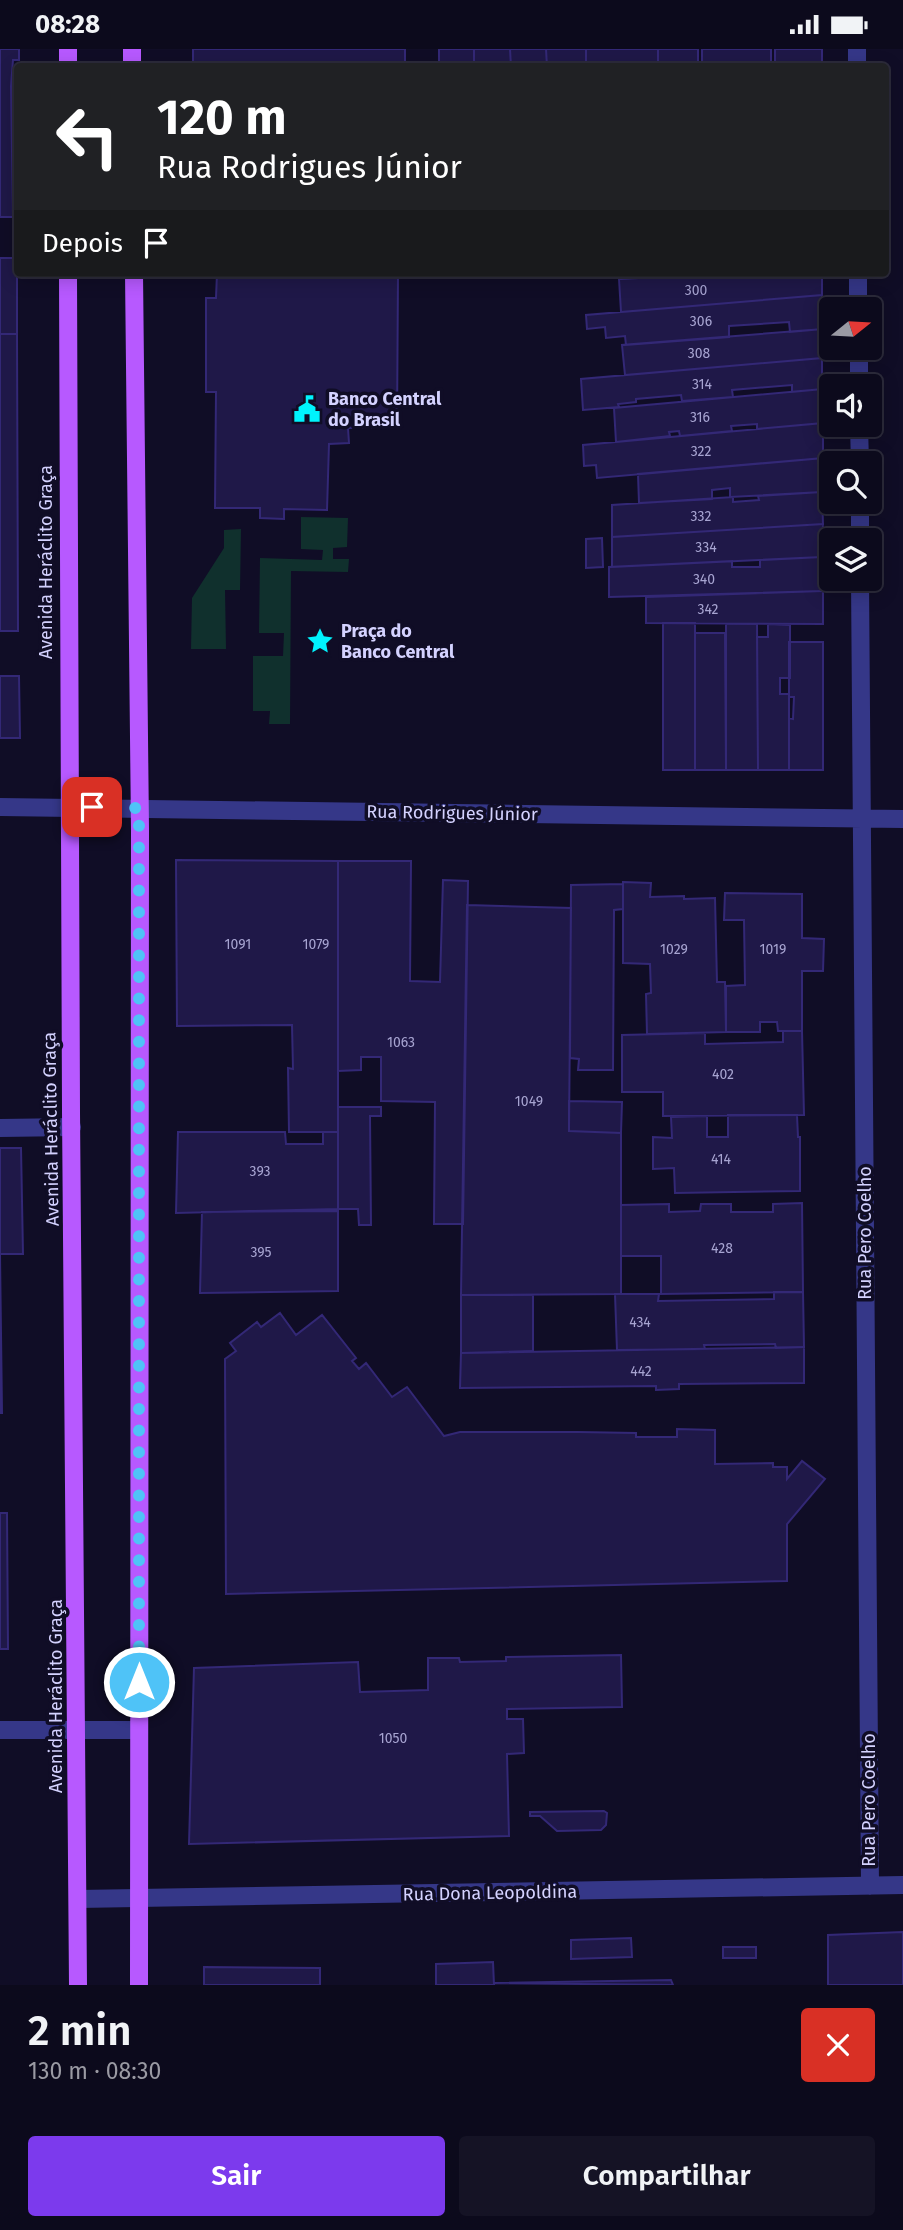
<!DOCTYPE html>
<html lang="pt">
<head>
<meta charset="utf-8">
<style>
	:root { --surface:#0c0a1c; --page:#151325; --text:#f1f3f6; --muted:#9a9aa3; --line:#2c2b3b; --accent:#7c3aed }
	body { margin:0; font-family:"Fira Sans",sans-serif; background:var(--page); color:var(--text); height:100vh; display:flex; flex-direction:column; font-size:26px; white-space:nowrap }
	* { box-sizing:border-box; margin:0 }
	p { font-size:23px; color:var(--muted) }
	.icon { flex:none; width:38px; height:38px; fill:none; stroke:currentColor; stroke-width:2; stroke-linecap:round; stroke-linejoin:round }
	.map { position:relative; height:1936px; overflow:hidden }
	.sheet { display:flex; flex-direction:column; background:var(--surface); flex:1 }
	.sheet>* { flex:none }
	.banner { position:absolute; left:14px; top:14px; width:875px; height:214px; border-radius:7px; box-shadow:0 4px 18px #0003,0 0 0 2px var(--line); background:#202124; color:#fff; overflow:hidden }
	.needle { width:46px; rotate:72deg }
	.controls { position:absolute; left:819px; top:248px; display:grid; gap:14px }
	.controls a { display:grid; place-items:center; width:63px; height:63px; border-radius:7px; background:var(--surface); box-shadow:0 4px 18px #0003,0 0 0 2px var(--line); font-size:35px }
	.pin { position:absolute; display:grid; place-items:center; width:60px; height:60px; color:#fff; margin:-30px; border-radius:14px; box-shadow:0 4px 10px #0006 }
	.me { position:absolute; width:77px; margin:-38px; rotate:0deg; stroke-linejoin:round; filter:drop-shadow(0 0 5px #0008) }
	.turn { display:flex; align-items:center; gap:24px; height:147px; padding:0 28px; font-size:32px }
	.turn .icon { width:91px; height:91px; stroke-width:2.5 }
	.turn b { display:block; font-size:49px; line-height:60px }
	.then { display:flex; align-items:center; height:66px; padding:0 28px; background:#0003; gap:14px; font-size:26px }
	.round { display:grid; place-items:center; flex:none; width:74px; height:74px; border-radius:7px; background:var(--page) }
	.summary { display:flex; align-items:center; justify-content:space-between; height:119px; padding:0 28px }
	h1 { font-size:42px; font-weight:600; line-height:52px }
	.button { display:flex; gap:14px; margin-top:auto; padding:14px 28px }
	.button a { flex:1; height:80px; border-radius:7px; background:var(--accent); color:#fff; font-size:28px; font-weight:600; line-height:80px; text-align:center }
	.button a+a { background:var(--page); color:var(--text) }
	.status { display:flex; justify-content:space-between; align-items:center; height:49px; padding:0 35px; background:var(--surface); direction:ltr }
	.status svg { height:19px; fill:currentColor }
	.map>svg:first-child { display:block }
	.green { fill:#10302d }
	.building { fill:#1f1848; stroke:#332876; stroke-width:2 }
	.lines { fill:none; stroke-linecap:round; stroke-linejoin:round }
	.lane { stroke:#353788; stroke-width:18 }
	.street { stroke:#353788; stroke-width:18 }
	.primary { stroke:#b759ff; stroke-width:18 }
	.route { stroke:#4fc3f7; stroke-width:12; stroke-dasharray:0 21.6 }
	.labels { text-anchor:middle; stroke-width:7; stroke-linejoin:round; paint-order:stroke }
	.number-label { font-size:14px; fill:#a7a4d1 }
	.poi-label { font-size:18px; font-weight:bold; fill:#d4d2ff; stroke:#100d26; text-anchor:start }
	.street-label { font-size:18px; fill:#d4d2ff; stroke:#100d26 }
</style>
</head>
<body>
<div class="status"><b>08:28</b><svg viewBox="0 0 49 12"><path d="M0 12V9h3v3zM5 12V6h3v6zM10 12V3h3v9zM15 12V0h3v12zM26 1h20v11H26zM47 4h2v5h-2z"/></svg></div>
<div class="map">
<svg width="903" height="1936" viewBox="0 0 903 1936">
	<rect width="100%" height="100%" fill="#100d26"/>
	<path class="green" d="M 301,468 L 348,469 L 347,498 L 333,499 L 333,510 L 349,510 L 348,523 L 291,522 L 290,675 L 269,675 L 270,662 L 253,662 L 253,607 L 283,607 L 284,584 L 259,584 L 260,509 L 322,511 L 323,501 L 301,500 Z
		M 241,480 L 240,541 L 225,541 L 226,600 L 191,600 L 192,549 L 224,499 L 224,481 Z"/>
	<path class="building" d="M 0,0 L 19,0 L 19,11 L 13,11 L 11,37 L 13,168 L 0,168 Z
		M 193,0 L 405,0 L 405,18 L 193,18 Z
		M 439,0 L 474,0 L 474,18 L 439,18 Z
		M 474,0 L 510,0 L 511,18 L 474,18 Z
		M 510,0 L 546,0 L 547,18 L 511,18 Z
		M 546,0 L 586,0 L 586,18 L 547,18 Z
		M 586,0 L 658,0 L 658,18 L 586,18 Z
		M 658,0 L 698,0 L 698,18 L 658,18 Z
		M 702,0 L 771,0 L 771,18 L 702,18 Z
		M 775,0 L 822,0 L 822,18 L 775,18 Z
		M 0,209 L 17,209 L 17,285 L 0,285 Z
		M 217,224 L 398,224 L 397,378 L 348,379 L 349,394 L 329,395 L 327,461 L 284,460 L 284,470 L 260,469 L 260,459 L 215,459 L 216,343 L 206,343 L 206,249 L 216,249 Z
		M 622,224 L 723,224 L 623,230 Z
		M 723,224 L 724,229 L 785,224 L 822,224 L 822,246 L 621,263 L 619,230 Z
		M 822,246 L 822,280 L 790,283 L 789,273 L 729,277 L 729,288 L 626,296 L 625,287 L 606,289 L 605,278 L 587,280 L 586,266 Z
		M 822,280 L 822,309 L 625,326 L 622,296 Z
		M 0,285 L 17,285 L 18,582 L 0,582 Z
		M 822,309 L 822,340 L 792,343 L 792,336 L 732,341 L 733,348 L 682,352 L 681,346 L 636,350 L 636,353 L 618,355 L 619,358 L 583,361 L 581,330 Z
		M 822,340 L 823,374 L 757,380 L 757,375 L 731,377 L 732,382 L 680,387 L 679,382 L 669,383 L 670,387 L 616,393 L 614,359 Z
		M 823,374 L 823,409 L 597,429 L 596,416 L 584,417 L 583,396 Z
		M 823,409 L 822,443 L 730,448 L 730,439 L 712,441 L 712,450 L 639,454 L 638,425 Z
		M 822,443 L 823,475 L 612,488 L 612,456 L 733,448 L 733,453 L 759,451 L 758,447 Z
		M 823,475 L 822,508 L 612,518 L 612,488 Z
		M 602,489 L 603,518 L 586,519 L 586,490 Z
		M 822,508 L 823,542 L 609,548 L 609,518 L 732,512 L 732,518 L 760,518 L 760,511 Z
		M 823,542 L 823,575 L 646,574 L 646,548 Z
		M 663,574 L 695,574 L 695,721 L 663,721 Z
		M 726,575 L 757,575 L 758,721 L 726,721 Z
		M 768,575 L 790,576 L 790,629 L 780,629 L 780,645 L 789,645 L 789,721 L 758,721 L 757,588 L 768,588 Z
		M 695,584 L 725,584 L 726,721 L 695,721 Z
		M 789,593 L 823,593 L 823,721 L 789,721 L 789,669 L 793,670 L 794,648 L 789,648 Z
		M 0,627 L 19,627 L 20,689 L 0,689 Z
		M 176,811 L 338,812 L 338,1083 L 289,1083 L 288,1019 L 293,1020 L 292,976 L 177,977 Z
		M 338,812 L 411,812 L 410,932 L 440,933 L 443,831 L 468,832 L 463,1175 L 434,1175 L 435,1053 L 381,1052 L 381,1008 L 361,1008 L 361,1021 L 338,1022 Z
		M 623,833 L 651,834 L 650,848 L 684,847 L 684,850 L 715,849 L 717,933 L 725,933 L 726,983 L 647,985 L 646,945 L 651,944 L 650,915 L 623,914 Z
		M 623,835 L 623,860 L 614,861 L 613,1021 L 578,1021 L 579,1010 L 570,1009 L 571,836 Z
		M 725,844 L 802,845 L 802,889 L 824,890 L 823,922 L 802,922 L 802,982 L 778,982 L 777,973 L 760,973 L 760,983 L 726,983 L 726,937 L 745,936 L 744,871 L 724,871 Z
		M 467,856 L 571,859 L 569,1082 L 621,1084 L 621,1245 L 461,1246 Z
		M 783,982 L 802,982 L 804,1066 L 663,1067 L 663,1043 L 622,1043 L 622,986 L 705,984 L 705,995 L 783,993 Z
		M 569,1052 L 622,1053 L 621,1084 L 569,1082 Z
		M 338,1058 L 381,1058 L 381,1067 L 370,1067 L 371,1176 L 359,1176 L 358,1160 L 338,1160 Z
		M 728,1066 L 797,1066 L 798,1088 L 800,1088 L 800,1142 L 675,1144 L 674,1119 L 653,1120 L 653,1088 L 672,1089 L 671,1068 L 707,1067 L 707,1088 L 728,1088 Z
		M 178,1083 L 285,1083 L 286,1095 L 323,1095 L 323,1083 L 338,1083 L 338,1160 L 176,1164 Z
		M 0,1099 L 21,1099 L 23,1205 L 0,1205 L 2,1364 L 0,1364 Z
		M 802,1154 L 803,1243 L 661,1245 L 661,1207 L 621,1207 L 621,1156 L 669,1155 L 669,1163 L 700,1162 L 701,1155 L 731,1155 L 731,1163 L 773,1163 L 773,1155 Z
		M 338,1162 L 338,1242 L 200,1244 L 202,1163 Z
		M 774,1243 L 803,1243 L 804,1298 L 776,1299 L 775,1295 L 704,1296 L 705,1300 L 617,1301 L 615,1245 L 659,1245 L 658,1252 L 774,1250 Z
		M 461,1246 L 533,1246 L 533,1302 L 461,1304 Z
		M 280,1264 L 296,1286 L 322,1266 L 356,1309 L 352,1312 L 359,1320 L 366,1314 L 392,1348 L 407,1338 L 444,1387 L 460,1383 L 578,1383 L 636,1384 L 636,1388 L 677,1388 L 677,1380 L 715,1381 L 715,1415 L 773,1414 L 773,1418 L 787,1418 L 787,1430 L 802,1412 L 825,1430 L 787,1475 L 787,1532 L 226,1545 L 225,1310 L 236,1302 L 230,1294 L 257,1273 L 261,1278 Z
		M 804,1298 L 804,1334 L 679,1335 L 679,1340 L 656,1341 L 656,1337 L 460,1339 L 461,1304 Z
		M 0,1464 L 7,1464 L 8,1600 L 0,1600 Z
		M 621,1606 L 622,1658 L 507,1660 L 507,1670 L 523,1670 L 524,1704 L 507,1705 L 509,1787 L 189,1795 L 194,1619 L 358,1613 L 360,1643 L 428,1641 L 428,1609 L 459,1609 L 460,1613 L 506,1612 L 506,1608 Z
		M 604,1762 L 607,1764 L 606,1776 L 601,1781 L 557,1782 L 540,1767 L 530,1767 L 530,1763 Z
		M 903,1883 L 903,1936 L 828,1936 L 828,1886 Z
		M 631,1889 L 632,1908 L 571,1910 L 571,1891 Z
		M 723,1898 L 756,1898 L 756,1909 L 723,1909 Z
		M 493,1913 L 494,1936 L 436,1936 L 436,1915 Z
		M 204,1918 L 320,1919 L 320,1936 L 204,1936 Z
		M 671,1931 L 673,1936 L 494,1934 Z"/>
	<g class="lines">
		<path class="lane" d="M 0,1079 L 72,1078"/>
		<path class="street" d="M 857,0 L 857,18
			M 858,224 L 858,261
			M 859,299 L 859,338
			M 859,376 L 860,415
			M 860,453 L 860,492
			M 860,530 L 870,1837
			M 0,758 L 903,770
			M 0,1681 L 139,1681
			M 78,1850 L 903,1836"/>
		<path class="primary" d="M 68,0 L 68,18
			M 132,18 L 132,0
			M 68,224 C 67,795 74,1365 78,1936
			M 134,224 L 140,780 L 139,1936"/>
	</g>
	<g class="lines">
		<path class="route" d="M 92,758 L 139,759 L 139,1633"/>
	</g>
	<defs>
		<symbol id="civic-bare" viewBox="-9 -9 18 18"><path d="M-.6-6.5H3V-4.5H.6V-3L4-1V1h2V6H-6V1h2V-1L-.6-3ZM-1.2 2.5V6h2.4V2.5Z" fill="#00f3fd" stroke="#100d26" stroke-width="2.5" paint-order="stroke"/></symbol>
		<symbol id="sight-bare" viewBox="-9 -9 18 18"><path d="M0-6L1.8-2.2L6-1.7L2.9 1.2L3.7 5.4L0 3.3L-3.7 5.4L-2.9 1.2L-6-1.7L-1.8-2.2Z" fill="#00f3fd" stroke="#100d26" stroke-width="2.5" paint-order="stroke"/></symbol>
	</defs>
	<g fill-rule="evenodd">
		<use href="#civic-bare" x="288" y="341" width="38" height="38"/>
		<use href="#sight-bare" x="301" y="573" width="38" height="38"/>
	</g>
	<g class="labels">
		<g class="number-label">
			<text x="696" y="246">300</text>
			<text x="701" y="277">306</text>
			<text x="699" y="309">308</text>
			<text x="702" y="340">314</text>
			<text x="700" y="373">316</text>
			<text x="701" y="407">322</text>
			<text x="701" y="472">332</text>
			<text x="706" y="503">334</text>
			<text x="704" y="535">340</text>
			<text x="708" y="565">342</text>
			<text x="238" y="900">1091</text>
			<text x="316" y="900">1079</text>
			<text x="674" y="905">1029</text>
			<text x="773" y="905">1019</text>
			<text x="401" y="998">1063</text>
			<text x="723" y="1030">402</text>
			<text x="529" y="1057">1049</text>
			<text x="721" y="1115">414</text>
			<text x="260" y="1127">393</text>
			<text x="722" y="1204">428</text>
			<text x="261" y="1208">395</text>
			<text x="640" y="1278">434</text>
			<text x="641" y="1327">442</text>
			<text x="393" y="1694">1050</text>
		</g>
		<g class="poi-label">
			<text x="328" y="356">Banco Central<tspan x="328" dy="21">do Brasil</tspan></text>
			<text x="341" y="588">Praça do<tspan x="341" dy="21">Banco Central</tspan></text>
		</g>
		<g class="street-label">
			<text transform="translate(46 513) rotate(-90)" y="6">Avenida Heráclito Graça</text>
			<text transform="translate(452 764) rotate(1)" y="6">Rua Rodrigues Júnior</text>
			<text transform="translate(51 1080) rotate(-91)" y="6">Avenida Heráclito Graça</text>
			<text transform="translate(865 1184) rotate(-90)" y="6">Rua Pero Coelho</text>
			<text transform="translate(56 1647) rotate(-90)" y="6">Avenida Heráclito Graça</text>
			<text transform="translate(869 1751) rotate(-90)" y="6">Rua Pero Coelho</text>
			<text transform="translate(490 1844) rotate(-1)" y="6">Rua Dona Leopoldina</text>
		</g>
	</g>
</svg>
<div class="controls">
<a><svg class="needle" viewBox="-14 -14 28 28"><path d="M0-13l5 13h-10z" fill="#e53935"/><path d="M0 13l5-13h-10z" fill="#9a9aa3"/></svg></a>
<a><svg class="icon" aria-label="sound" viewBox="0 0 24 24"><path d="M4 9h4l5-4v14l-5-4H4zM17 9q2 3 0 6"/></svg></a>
<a><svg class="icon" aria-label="search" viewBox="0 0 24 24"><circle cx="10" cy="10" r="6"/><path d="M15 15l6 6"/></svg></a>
<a><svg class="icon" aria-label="layers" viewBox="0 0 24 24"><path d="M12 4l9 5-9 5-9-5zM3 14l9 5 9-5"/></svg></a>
</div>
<div class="pin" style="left:92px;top:758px;background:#d93025"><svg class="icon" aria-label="arrive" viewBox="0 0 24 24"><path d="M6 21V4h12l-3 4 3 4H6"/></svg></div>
<svg class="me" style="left:139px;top:1633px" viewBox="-20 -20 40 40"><circle r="17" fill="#4fc3f7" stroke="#fff" stroke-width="3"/><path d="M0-11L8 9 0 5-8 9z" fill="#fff"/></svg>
<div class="banner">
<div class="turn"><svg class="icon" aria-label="left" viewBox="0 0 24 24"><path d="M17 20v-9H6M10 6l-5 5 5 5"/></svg><div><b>120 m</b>Rua Rodrigues Júnior</div></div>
<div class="then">Depois<svg class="icon" aria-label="arrive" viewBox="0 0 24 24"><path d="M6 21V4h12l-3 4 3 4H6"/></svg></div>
</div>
</div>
<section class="sheet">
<div class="summary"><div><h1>2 min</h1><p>130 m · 08:30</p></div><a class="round" style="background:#d93025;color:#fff"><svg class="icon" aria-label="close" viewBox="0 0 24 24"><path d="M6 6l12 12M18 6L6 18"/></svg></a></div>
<div class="button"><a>Sair</a><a>Compartilhar</a></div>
</section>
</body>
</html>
